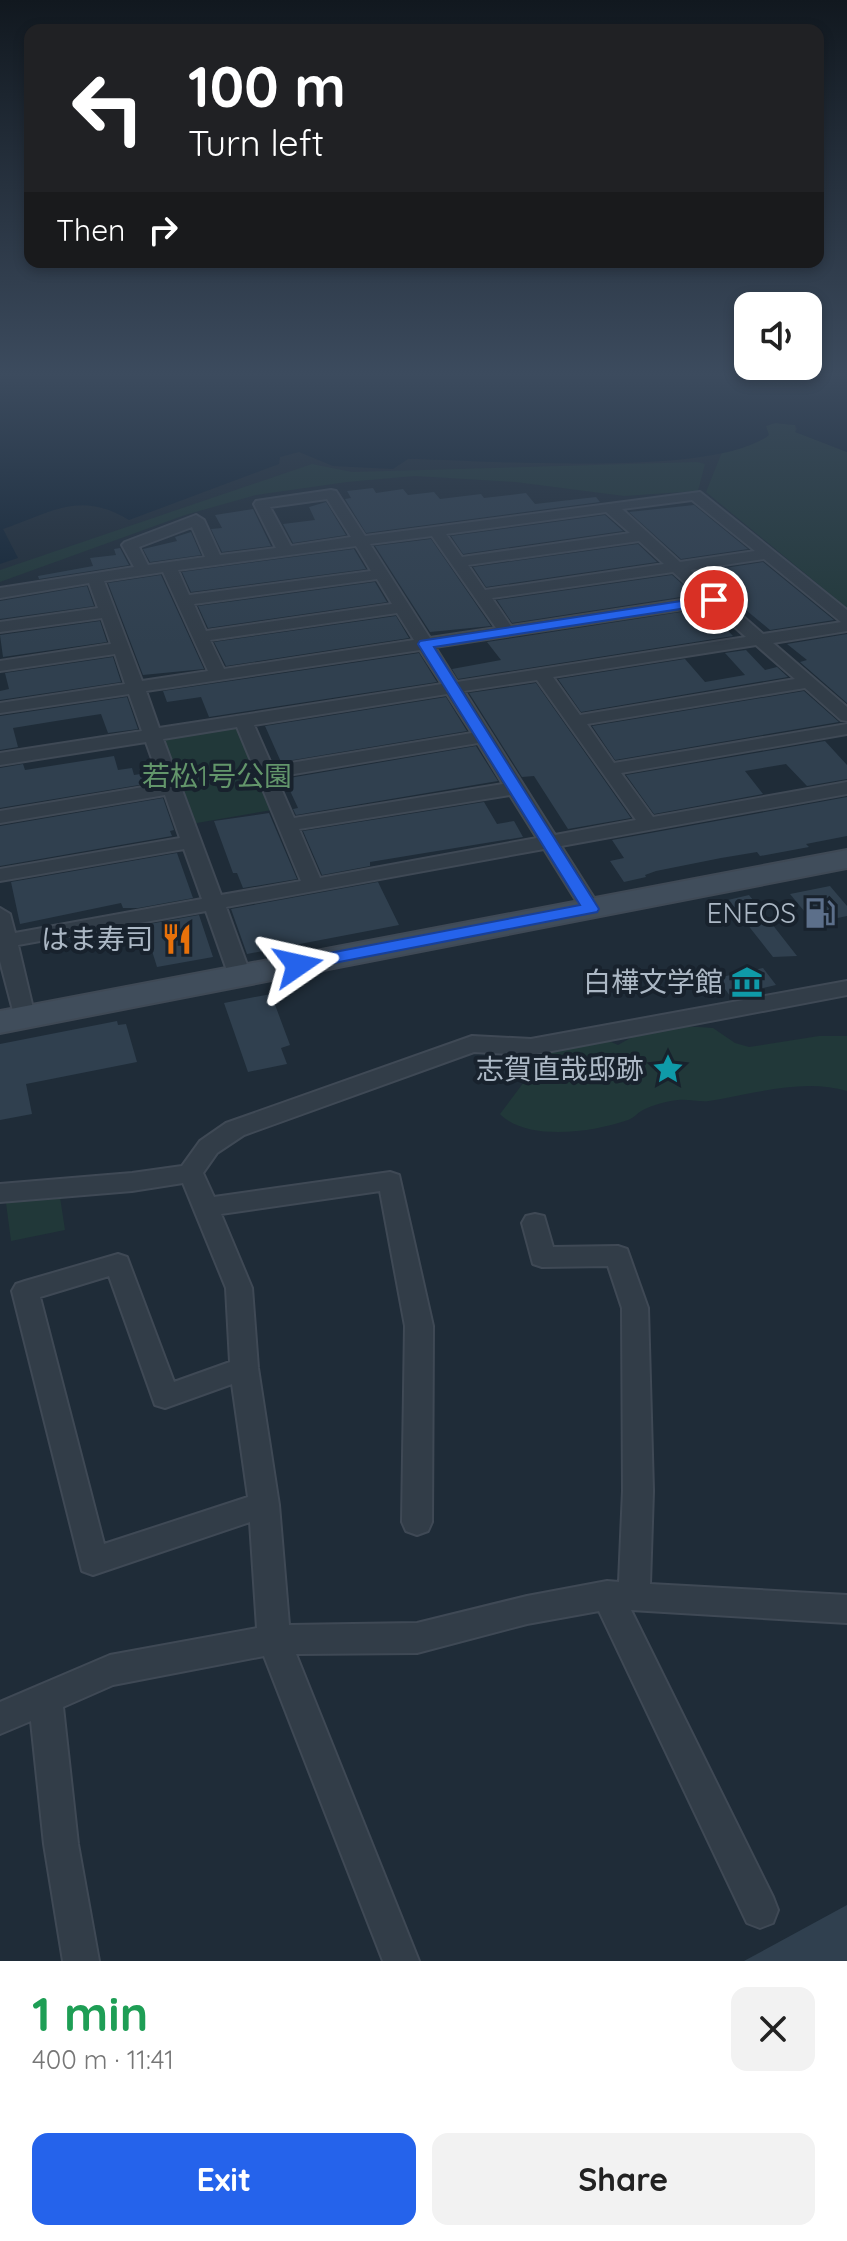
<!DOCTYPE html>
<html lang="en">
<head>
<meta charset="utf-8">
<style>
	:root { --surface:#fff; --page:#f2f2f2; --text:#222; --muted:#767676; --accent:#2563eb }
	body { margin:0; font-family:Quicksand,"Noto Sans JP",sans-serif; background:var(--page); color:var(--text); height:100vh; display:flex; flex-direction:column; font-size:30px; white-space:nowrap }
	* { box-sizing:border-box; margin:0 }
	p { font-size:26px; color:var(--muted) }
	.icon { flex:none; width:44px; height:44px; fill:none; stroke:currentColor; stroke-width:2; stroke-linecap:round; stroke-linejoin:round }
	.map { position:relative; height:1961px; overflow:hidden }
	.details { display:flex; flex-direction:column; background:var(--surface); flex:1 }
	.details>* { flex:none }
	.guide { position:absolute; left:24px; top:24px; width:800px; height:244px; border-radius:16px; box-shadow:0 4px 12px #0003; background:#202124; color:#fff; overflow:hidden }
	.fabs { position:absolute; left:734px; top:292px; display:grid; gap:16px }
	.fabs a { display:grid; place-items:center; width:88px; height:88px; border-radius:16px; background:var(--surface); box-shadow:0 4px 12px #0003; font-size:40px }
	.pin { position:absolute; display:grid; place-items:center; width:68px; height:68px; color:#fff; margin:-34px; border:4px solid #fff; border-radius:50%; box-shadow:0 2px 8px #0007 }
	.me { position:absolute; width:88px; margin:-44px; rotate:79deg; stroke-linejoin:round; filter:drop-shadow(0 0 6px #0008) }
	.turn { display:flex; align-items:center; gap:28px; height:168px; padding:0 32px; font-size:36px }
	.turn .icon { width:104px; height:104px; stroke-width:2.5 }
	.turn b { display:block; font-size:56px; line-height:68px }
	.then { display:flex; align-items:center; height:76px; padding:0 32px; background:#0003; gap:16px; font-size:30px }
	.round { display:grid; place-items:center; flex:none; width:84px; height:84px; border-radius:16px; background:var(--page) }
	.summary { display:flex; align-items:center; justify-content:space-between; height:136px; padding:0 32px }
	h1 { font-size:48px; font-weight:800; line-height:60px; color:#1e9e55 }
	.action { display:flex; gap:16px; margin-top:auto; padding:16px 32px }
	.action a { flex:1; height:92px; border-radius:16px; background:var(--accent); color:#fff; font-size:32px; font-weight:800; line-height:92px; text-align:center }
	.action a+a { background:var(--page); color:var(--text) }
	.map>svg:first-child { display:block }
	.green { fill:#213839 }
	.water { fill:#122435 }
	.building { fill:#30404f }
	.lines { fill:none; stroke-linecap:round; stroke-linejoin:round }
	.street-casing { stroke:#3f4955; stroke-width:4 }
	.secondary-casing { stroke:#3f4955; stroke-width:4 }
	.street { fill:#323d48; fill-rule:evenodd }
	.secondary { fill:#404d5b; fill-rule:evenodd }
	.route { fill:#2563eb; stroke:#184099; stroke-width:2 }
	.labels { text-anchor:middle; stroke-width:8; stroke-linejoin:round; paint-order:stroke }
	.park-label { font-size:28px; fill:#63966b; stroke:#18222d }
	.poi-label { font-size:28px; fill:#acb8c5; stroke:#18222d; text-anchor:end }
</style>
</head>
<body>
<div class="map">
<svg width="847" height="1961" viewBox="0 0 847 1961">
	<rect width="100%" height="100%" fill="#1f2c38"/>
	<path class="green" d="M 775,423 L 795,425 L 796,432 L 847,452 L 847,608 L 706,492 L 722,452 L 763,439 L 766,426 Z
		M 697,462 L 705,464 L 698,491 L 624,496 L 515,482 L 415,476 L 347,482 L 256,495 L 185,515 L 0,582 L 0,570 L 312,464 L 352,472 Z
		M 233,728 L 242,730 L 272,810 L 191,824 L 159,739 Z
		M 683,1026 L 713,1028 L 735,1043 L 749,1047 L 819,1036 L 847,1036 L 847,1091 C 803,1078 753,1094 709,1101 C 699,1102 688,1099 678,1100 C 668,1101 652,1105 643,1110 C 637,1113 634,1118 628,1120 C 594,1132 527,1142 500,1114 L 527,1078 L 520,1071 L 517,1061 L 527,1054 L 604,1039 L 618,1045 L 641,1032 Z
		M 60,1197 L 65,1230 L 11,1241 L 6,1203 Z"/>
	<path class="water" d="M 0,371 L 847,371 L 847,452 L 795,432 L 797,429 L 795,425 L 775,423 L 766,426 L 769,435 C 714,478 483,460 408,459 L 393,469 L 333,466 L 299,452 L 280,457 L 279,464 L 129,520 C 80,490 53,512 3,529 L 18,558 L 0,564 Z"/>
	<path class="building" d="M 373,488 L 376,493 L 403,489 L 408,495 L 434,492 L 440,499 L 481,494 L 484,498 L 526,493 L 535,504 L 596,497 L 600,502 L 366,533 L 345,499 L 351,498 L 347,491 Z
		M 326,502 L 346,535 L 293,543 L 283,524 L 315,520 L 309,507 Z
		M 694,505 L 748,549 L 681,559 L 629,512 Z
		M 253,509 L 271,546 L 222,552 L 211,529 L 222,528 L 215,515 Z
		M 605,515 L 623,531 L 463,554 L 451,536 Z
		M 191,532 L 201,555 L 150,562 L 143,549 L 177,541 L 175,537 Z
		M 431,539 L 491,626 L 430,632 L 375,546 Z
		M 638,544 L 657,562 L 486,587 L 473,567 Z
		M 120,548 L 129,565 L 39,579 L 38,576 L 93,566 L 90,558 L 116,555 L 114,549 Z
		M 354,549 L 366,569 L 191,592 L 182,572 Z
		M 763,562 L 774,571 L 834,620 L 770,630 L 700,572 Z
		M 161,575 L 204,669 L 143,675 L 108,583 Z
		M 672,575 L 694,595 L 512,623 L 497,600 Z
		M 375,582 L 387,602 L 208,628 L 198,606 Z
		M 87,586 L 94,606 L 0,619 L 0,601 Z
		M 707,608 L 733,636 L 458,679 L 452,669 L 501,660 L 487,642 Z
		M 396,616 L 409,638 L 226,666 L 214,642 Z
		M 100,621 L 107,642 L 3,657 L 0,635 Z
		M 847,634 L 847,703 L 800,662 L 807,660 L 787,644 Z
		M 746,650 L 765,670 L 777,667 L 788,677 L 581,712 L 558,679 L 685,659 L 705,682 L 745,675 L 725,653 Z
		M 419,653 L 437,682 L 209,717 L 201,697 L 167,702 L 163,691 Z
		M 113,657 L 121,682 L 0,700 L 0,691 L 9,689 L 5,673 Z
		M 536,683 L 631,818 L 568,829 L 534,776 L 522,777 L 469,693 Z
		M 804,691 L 839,722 L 615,760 L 592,726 Z
		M 127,697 L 138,729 L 108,733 L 101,714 L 62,720 L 13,728 L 18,747 L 0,750 L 0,716 Z
		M 446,697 L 467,731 L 281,762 L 265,726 Z
		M 825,741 L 847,765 L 847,779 L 807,786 L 786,764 L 745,771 L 763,794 L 654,814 L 626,775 Z
		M 476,746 L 498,781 L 296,815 L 293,809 L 298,808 L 286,782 L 290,781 L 289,778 Z
		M 114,756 L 118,770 L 132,768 L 134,775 L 153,772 L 157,782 L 0,808 L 0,768 L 23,764 L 25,770 Z
		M 847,797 L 847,836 L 806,844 L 809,847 L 760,856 L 757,852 L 721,858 L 656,871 L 645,875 L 646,877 L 624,882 L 610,861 L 624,858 L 612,840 Z
		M 163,798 L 174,830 L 170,831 L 172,836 L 0,866 L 0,826 Z
		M 484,802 L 497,824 L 514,821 L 523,837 L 370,862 L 370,866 L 322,875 L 303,831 Z
		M 269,813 L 297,879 L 243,888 L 237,873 L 233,873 L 214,821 Z
		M 177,853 L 193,898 L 138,908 L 123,908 L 121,903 L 20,924 L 11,882 Z
		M 378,882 L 399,925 L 247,954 L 231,909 Z
		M 830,886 L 847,906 L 847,916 L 814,923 L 790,894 Z
		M 749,895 L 761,910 L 797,956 L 773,957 L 728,900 Z
		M 199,915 L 213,957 L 157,967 L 144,925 Z
		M 763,968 L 776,985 L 730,996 L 717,978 Z
		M 271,994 L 290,1045 L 281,1048 L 287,1064 L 248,1072 L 224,1003 Z
		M 117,1021 L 118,1025 L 126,1024 L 137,1062 L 26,1084 L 32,1114 L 0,1120 L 0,1044 Z
		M 847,1905 L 847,1961 L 744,1961 Z"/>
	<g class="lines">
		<defs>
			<path id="street" d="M 331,490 L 336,491 L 365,536 L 700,492 L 847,610 L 847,631 L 773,643 L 847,707 L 847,721 L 841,720 L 805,688 L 587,724 L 614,763 L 847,724 L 847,734 L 621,773 L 653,817 L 847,782 L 847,794 L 561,846 L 601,909 L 591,915 L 584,913 L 544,849 L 226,907 L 251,976 L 248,981 L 232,981 L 229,976 L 206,911 L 18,945 L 35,1017 L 32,1022 L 16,1022 L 0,961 L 0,908 L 10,914 L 15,933 L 202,899 L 184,849 L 0,881 L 0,869 L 180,838 L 165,795 L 0,823 L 0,811 L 161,784 L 146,742 L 0,765 L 0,753 L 142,731 L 129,694 L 0,713 L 0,703 L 125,684 L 115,654 L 0,671 L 0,661 L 111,644 L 102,618 L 0,632 L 0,622 L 98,608 L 89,583 L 0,598 L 0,588 L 134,567 L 122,545 L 125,542 L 196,515 L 204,520 L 220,555 L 276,548 L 254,504 L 256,501 ZM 327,499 L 351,537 L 291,546 L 270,507 ZM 692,500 L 755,551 L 680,562 L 622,509 ZM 606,512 L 630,533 L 462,557 L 446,534 ZM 192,527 L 205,557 L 148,565 L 139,547 ZM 432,536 L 496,628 L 430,638 L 370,544 ZM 639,541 L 664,564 L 485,590 L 468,565 ZM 356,546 L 371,571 L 189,595 L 178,570 ZM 764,559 L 841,622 L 842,622 L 763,634 L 690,570 ZM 163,572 L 208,671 L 142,681 L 104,581 ZM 673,572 L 701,597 L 511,626 L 492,598 ZM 377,579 L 392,604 L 206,631 L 194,604 ZM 710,605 L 746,637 L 457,682 L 435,647 ZM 397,613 L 414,640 L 224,669 L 210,640 ZM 756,645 L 795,679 L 580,715 L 553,677 ZM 420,650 L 442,684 L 159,728 L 146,691 ZM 537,680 L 636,820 L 555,835 L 464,691 ZM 447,694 L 472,733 L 272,766 L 254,725 ZM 237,727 L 301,881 L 221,895 L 163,739 ZM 478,743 L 503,784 L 294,818 L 276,777 ZM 510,795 L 537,838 L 320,878 L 299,829 Z
				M 847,981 L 847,995 L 531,1055 L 474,1052 L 244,1135 L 217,1153 L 203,1173 L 214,1197 L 390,1172 L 399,1175 L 433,1326 L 432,1522 L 428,1531 L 417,1535 L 406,1531 L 402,1522 L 405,1326 L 380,1191 L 221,1214 L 252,1288 L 258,1368 L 279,1505 L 289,1625 L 417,1623 L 527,1596 L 607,1581 L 619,1582 L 623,1491 L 622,1308 L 608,1266 L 542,1267 L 533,1264 L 522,1223 L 526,1216 L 535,1214 L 544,1216 L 553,1247 L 618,1246 L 627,1249 L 648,1308 L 653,1491 L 650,1584 L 847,1595 L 847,1623 L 631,1610 L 773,1897 L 778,1910 L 773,1923 L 760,1928 L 747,1923 L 599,1611 L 527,1624 L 417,1653 L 296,1654 L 419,1961 L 383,1961 L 264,1656 L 113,1685 L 63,1707 L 78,1844 L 99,1961 L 63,1961 L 44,1844 L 31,1721 L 0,1734 L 0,1702 L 110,1655 L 257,1628 L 250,1522 L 93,1575 L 82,1571 L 12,1291 L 16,1284 L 25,1281 L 118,1254 L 127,1257 L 174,1382 L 230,1362 L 226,1288 L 183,1183 L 132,1191 L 0,1202 L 0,1184 L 132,1173 L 182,1166 L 200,1141 L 226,1123 L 472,1036 L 531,1039 ZM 109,1276 L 155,1405 L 165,1408 L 232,1384 L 248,1497 L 104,1544 L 40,1297 Z"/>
			<path id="secondary" d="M 847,850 L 847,868 L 0,1033 L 0,1011 Z"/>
		</defs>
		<use href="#street" class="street-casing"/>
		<use href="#secondary" class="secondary-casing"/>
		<use href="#street" class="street"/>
		<use href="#secondary" class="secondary"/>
	</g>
	<linearGradient id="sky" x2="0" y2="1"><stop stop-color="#11181f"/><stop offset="0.58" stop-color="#3c4b5e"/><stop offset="1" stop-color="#3c4b5e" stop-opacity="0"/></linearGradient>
	<rect width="847" height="645" fill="url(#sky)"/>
	<path class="route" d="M 714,596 L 721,600 L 719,603 L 434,647 L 599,909 L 597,912 L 298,970 L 292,969 L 289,965 L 298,959 L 580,905 L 418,644 L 420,641 Z"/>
	<defs>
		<symbol id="fuel-bare" viewBox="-9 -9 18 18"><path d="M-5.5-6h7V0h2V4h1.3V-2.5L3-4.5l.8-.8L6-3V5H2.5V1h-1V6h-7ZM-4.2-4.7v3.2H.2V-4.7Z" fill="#5c6f8a" stroke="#18222d" stroke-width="2.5" paint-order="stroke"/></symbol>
		<symbol id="restaurant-bare" viewBox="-9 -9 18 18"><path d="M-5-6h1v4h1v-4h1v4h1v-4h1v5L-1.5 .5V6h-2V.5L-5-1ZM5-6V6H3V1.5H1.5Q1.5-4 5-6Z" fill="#e8710a" stroke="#18222d" stroke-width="2.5" paint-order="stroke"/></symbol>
		<symbol id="museum-bare" viewBox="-9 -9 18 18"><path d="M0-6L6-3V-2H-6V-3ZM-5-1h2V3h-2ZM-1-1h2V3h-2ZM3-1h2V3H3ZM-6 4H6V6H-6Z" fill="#0f9aa8" stroke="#18222d" stroke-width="2.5" paint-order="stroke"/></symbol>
		<symbol id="sight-bare" viewBox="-9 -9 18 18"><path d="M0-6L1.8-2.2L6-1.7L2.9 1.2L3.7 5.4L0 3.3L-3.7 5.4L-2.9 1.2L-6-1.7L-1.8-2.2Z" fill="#0f9aa8" stroke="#18222d" stroke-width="2.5" paint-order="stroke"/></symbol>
	</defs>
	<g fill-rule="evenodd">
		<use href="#fuel-bare" x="798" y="891" width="44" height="44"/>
		<use href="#restaurant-bare" x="155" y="917" width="44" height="44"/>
		<use href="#museum-bare" x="725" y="960" width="44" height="44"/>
		<use href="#sight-bare" x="646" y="1047" width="44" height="44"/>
	</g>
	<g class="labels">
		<g class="park-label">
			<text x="217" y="786">若松1号公園</text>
		</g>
		<g class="poi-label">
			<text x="796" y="923">ENEOS</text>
			<text x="153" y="949">はま寿司</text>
			<text x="723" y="992">白樺文学館</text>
			<text x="644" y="1079">志賀直哉邸跡</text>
		</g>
	</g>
</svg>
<div class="fabs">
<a><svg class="icon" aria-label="sound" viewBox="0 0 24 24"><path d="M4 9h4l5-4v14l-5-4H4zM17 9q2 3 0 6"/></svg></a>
</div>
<div class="pin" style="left:714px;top:600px;background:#d93025"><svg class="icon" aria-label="arrive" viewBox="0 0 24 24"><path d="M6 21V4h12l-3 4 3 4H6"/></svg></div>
<svg class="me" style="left:298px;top:965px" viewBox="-20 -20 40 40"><path d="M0-17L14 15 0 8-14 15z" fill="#2563eb" stroke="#fff" stroke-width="4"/></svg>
<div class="guide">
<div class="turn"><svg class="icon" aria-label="left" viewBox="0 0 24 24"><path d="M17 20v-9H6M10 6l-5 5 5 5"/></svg><div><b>100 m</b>Turn left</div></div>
<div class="then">Then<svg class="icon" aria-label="right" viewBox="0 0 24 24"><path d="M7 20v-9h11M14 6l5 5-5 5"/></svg></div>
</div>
</div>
<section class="details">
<div class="summary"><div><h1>1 min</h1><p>400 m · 11:41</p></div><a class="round"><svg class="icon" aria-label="close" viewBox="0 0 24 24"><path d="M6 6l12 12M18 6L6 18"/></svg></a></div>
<div class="action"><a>Exit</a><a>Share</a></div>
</section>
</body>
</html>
